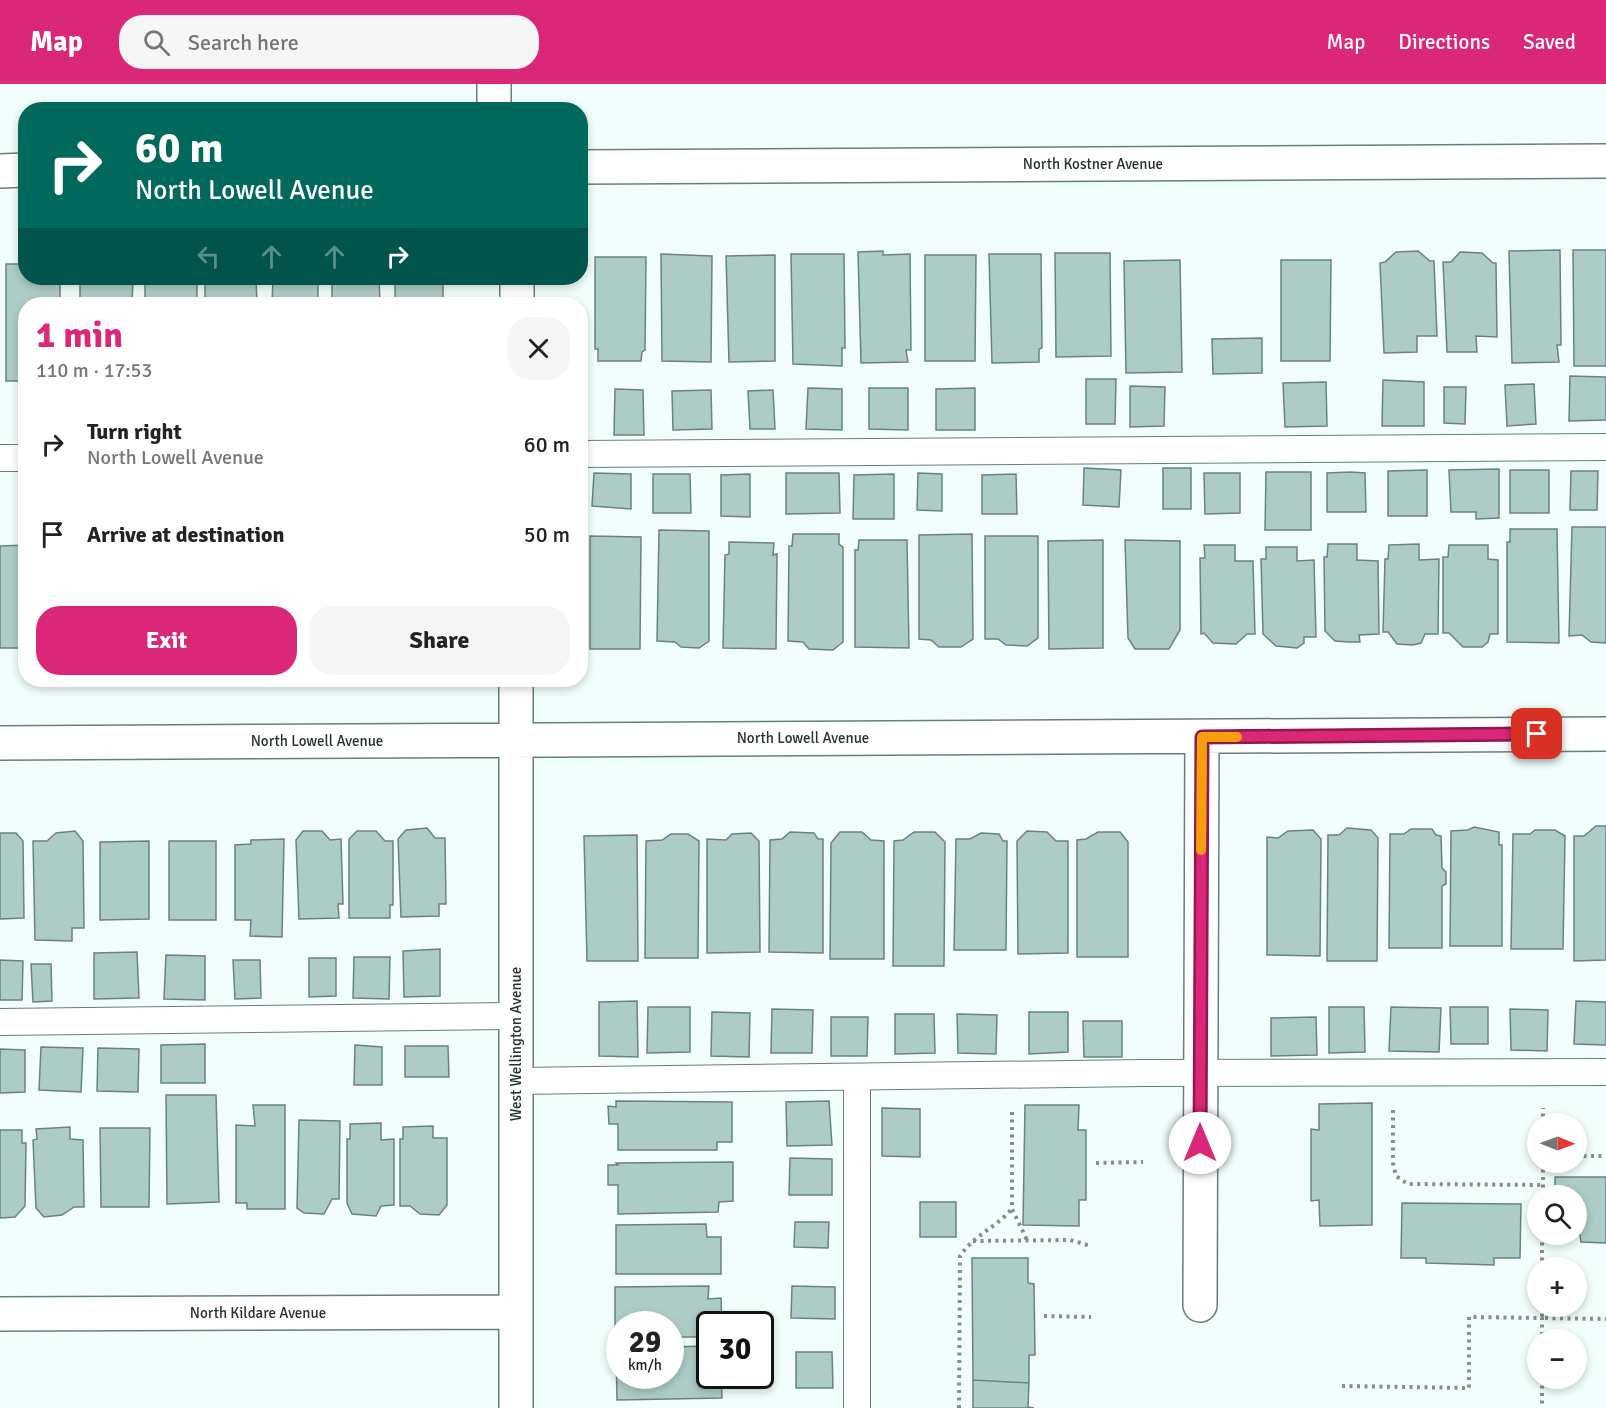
<!DOCTYPE html>
<html lang="en">
<head>
<meta charset="utf-8">
<style>
	:root { --surface:#fff; --page:#f6f6f6; --text:#222; --muted:#767676; --accent:#db2777 }
	body { margin:0; font-family:Signika,sans-serif; background:var(--page); color:var(--text); height:100vh; display:flex; flex-direction:column; font-size:22px; white-space:nowrap }
	* { box-sizing:border-box; margin:0 }
	p { font-size:20px; color:var(--muted) }
	.icon { flex:none; width:33px; height:33px; fill:none; stroke:currentColor; stroke-width:2; stroke-linecap:round; stroke-linejoin:round }
	.map { position:relative; flex:1; overflow:hidden }
	.side { position:absolute; left:18px; top:213px; width:570px; height:390px; display:flex; flex-direction:column; background:var(--surface); border-radius:24px; box-shadow:0 3px 9px #0003 }
	.side>* { flex:none }
	.top-card { position:absolute; left:18px; top:18px; width:570px; height:183px; border-radius:24px; box-shadow:0 3px 9px #0003; background:#00695c; color:#fff; overflow:hidden }
	.needle { width:39px; rotate:91deg }
	.tools { position:absolute; left:1527px; top:1029px; display:grid; gap:12px }
	.tools a { display:grid; place-items:center; width:60px; height:60px; border-radius:50%; background:var(--surface); box-shadow:0 3px 9px #0003; font-size:30px }
	.speed { position:absolute; left:606px; top:1227px; display:flex; gap:12px; font-size:30px; font-weight:700; text-align:center }
	.speed>* { display:grid; place-content:center; width:78px; height:78px; border-radius:50%; background:var(--surface); box-shadow:0 3px 9px #0003; line-height:1 }
	.speed small { font-size:15px; font-weight:400 }
	.speed .limit { border:3px solid #111; border-radius:9px; background:#fff; color:#111 }
	.pin { position:absolute; display:grid; place-items:center; width:51px; height:51px; color:#fff; margin:-26px; border-radius:12px; box-shadow:0 3px 9px #0006 }
	.me { position:absolute; width:66px; margin:-33px; rotate:0deg; stroke-linejoin:round; filter:drop-shadow(0 0 4px #0008) }
	.turn { display:flex; align-items:center; gap:21px; height:126px; padding:0 18px; font-size:27px }
	.turn .icon { width:78px; height:78px; stroke-width:2.5 }
	.turn b { display:block; font-size:42px; line-height:51px }
	.lanes { display:flex; align-items:center; height:57px; padding:0 18px; background:#0003; justify-content:center; gap:30px; direction:ltr }
	.lanes .off { opacity:.35 }
	.round { display:grid; place-items:center; flex:none; width:63px; height:63px; border-radius:24px; background:var(--page) }
	.summary { display:flex; align-items:center; justify-content:space-between; height:102px; padding:0 18px }
	h1 { font-size:36px; font-weight:700; line-height:45px; color:var(--accent) }
	.action { display:flex; gap:12px; margin-top:auto; padding:12px 18px }
	.action a { flex:1; height:69px; border-radius:24px; background:var(--accent); color:#fff; font-size:24px; font-weight:700; line-height:69px; text-align:center }
	.action a+a { background:var(--page); color:var(--text) }
	ul { padding:0; list-style:none }
	li { display:flex; align-items:center; gap:18px; height:90px; padding:0 18px }
	li div { flex:1 }
	li b { display:block; font-size:22px }
	li em { font-style:normal }
	header { display:flex; align-items:center; gap:36px; box-sizing:border-box; height:84px; padding:0 30px; background:var(--accent); color:#fff }
	header strong { font-size:28px }
	nav { display:flex; gap:33px; margin-inline-start:auto; font-size:21px }
	.search { width:420px; height:54px; background:var(--page); display:flex; align-items:center; gap:15px; box-sizing:border-box; padding:0 21px; border-radius:24px; color:var(--muted); font-size:22px }
	.map>svg:first-child { display:block }
	.building { fill:#aeccc6; stroke:#68847f; stroke-width:1.5 }
	.lines { fill:none; stroke-linecap:round; stroke-linejoin:round }
	.lane-casing { stroke:#64807b; stroke-width:28 }
	.street-casing { stroke:#64807b; stroke-width:36 }
	.path { stroke:#838f8c; stroke-width:4; stroke-dasharray:3 4.5; stroke-linecap:butt }
	.lane { stroke:#fff; stroke-width:26 }
	.street { stroke:#fff; stroke-width:33 }
	.route-casing { stroke:#8e194d; stroke-width:15 }
	.route { stroke:#db2777; stroke-width:10 }
	.slow { stroke:#f59e0b; stroke-width:10 }
	.labels { text-anchor:middle; stroke-width:4.5; stroke-linejoin:round; paint-order:stroke }
	.street-label { font-size:15px; fill:#26322f; stroke:#fff }
</style>
</head>
<body>
<header>
<strong>Map</strong>
<div class="search"><svg class="icon" aria-label="search" viewBox="0 0 24 24"><circle cx="10" cy="10" r="6"/><path d="M15 15l6 6"/></svg>Search here</div>
<nav><a>Map</a><a>Directions</a><a>Saved</a></nav>
</header>
<div class="map">
<svg width="1606" height="1324" viewBox="0 0 1606 1324">
	<rect width="100%" height="100%" fill="#f2fefc"/>
	<path class="building" d="M 1560,166 L 1561,261 L 1557,261 L 1559,278 L 1512,279 L 1509,167 Z
		M 1573,166 L 1606,166 L 1606,282 L 1574,282 Z
		M 883,167 L 883,171 L 910,170 L 911,266 L 906,266 L 908,278 L 861,279 L 858,168 Z
		M 1418,167 L 1430,177 L 1434,177 L 1437,252 L 1417,252 L 1417,268 L 1384,269 L 1380,179 L 1385,178 L 1396,168 Z
		M 1460,168 L 1482,169 L 1493,179 L 1496,179 L 1497,253 L 1476,252 L 1477,268 L 1447,268 L 1443,178 L 1451,178 Z
		M 1055,169 L 1110,169 L 1111,272 L 1056,273 Z
		M 661,170 L 712,172 L 711,278 L 662,277 Z
		M 791,170 L 844,170 L 845,264 L 842,264 L 842,282 L 793,280 Z
		M 989,170 L 1041,170 L 1042,264 L 1039,265 L 1039,278 L 992,279 Z
		M 775,171 L 775,277 L 729,278 L 726,172 Z
		M 925,171 L 976,171 L 975,277 L 925,277 Z
		M 595,173 L 646,173 L 645,266 L 642,268 L 641,277 L 598,277 L 598,265 L 595,265 Z
		M 1180,176 L 1182,288 L 1126,289 L 1124,177 Z
		M 1281,176 L 1331,176 L 1330,277 L 1281,277 Z
		M 6,180 L 26,180 L 26,194 L 60,194 L 60,220 L 26,220 L 26,297 L 6,297 Z
		M 80,194 L 133,194 L 132,220 L 80,220 Z
		M 145,194 L 197,194 L 197,220 L 145,220 Z
		M 205,194 L 256,194 L 257,220 L 205,220 Z
		M 273,194 L 318,196 L 318,220 L 272,220 Z
		M 332,194 L 379,194 L 380,220 L 332,220 Z
		M 395,194 L 443,194 L 443,220 L 395,220 Z
		M 1262,254 L 1262,289 L 1213,290 L 1212,255 Z
		M 1570,292 L 1606,293 L 1606,336 L 1569,337 Z
		M 1086,295 L 1116,295 L 1115,340 L 1086,340 Z
		M 1383,296 L 1424,298 L 1424,342 L 1382,342 Z
		M 1326,298 L 1327,342 L 1285,343 L 1283,299 Z
		M 1534,300 L 1536,340 L 1507,342 L 1505,301 Z
		M 1130,302 L 1165,303 L 1164,342 L 1130,343 Z
		M 1444,303 L 1466,303 L 1465,340 L 1444,339 Z
		M 808,304 L 842,305 L 842,346 L 806,345 Z
		M 869,304 L 908,304 L 908,346 L 869,345 Z
		M 975,304 L 975,346 L 936,346 L 936,305 Z
		M 615,305 L 643,306 L 644,351 L 614,351 Z
		M 711,306 L 712,345 L 673,346 L 672,307 Z
		M 773,306 L 775,345 L 750,345 L 748,307 Z
		M 21,308 L 26,308 L 26,350 L 21,350 Z
		M 1084,384 L 1121,386 L 1119,423 L 1083,421 Z
		M 1163,384 L 1191,384 L 1191,425 L 1163,425 Z
		M 1499,385 L 1499,434 L 1476,435 L 1476,428 L 1451,428 L 1449,386 Z
		M 1427,386 L 1427,432 L 1388,432 L 1388,387 Z
		M 1510,386 L 1549,386 L 1549,429 L 1510,429 Z
		M 1571,387 L 1598,387 L 1597,426 L 1570,426 Z
		M 1266,388 L 1311,388 L 1311,446 L 1265,446 Z
		M 1350,388 L 1365,389 L 1366,428 L 1327,428 L 1327,389 Z
		M 594,389 L 631,390 L 631,425 L 592,422 Z
		M 786,389 L 839,389 L 840,429 L 786,430 Z
		M 918,389 L 942,390 L 942,427 L 917,426 Z
		M 1204,389 L 1240,389 L 1240,429 L 1205,430 Z
		M 653,390 L 690,390 L 691,429 L 653,429 Z
		M 750,390 L 750,433 L 721,432 L 721,391 Z
		M 894,390 L 894,435 L 853,435 L 854,391 Z
		M 1016,390 L 1017,430 L 982,430 L 982,391 Z
		M 1572,443 L 1606,443 L 1606,559 L 1591,558 L 1582,551 L 1569,552 Z
		M 1510,445 L 1557,445 L 1559,559 L 1507,558 L 1507,458 L 1510,458 Z
		M 659,446 L 709,447 L 709,557 L 699,564 L 681,563 L 675,558 L 657,557 Z
		M 793,450 L 839,450 L 839,460 L 843,463 L 843,558 L 833,566 L 809,565 L 803,558 L 788,557 L 789,462 L 792,462 Z
		M 972,450 L 973,555 L 961,563 L 939,563 L 931,556 L 919,555 L 919,451 Z
		M 590,452 L 641,453 L 640,565 L 590,565 Z
		M 985,452 L 1038,452 L 1038,554 L 1027,562 L 1006,561 L 998,555 L 985,555 Z
		M 859,456 L 907,456 L 909,564 L 855,563 L 855,466 L 858,466 Z
		M 1103,456 L 1103,564 L 1049,565 L 1048,457 Z
		M 1125,456 L 1180,457 L 1180,546 L 1169,565 L 1135,565 L 1128,554 Z
		M 729,458 L 774,459 L 773,471 L 777,470 L 776,565 L 723,564 L 725,471 L 729,470 Z
		M 1328,460 L 1357,460 L 1357,476 L 1378,477 L 1379,550 L 1359,551 L 1360,558 L 1349,558 L 1335,557 L 1325,547 L 1324,473 L 1327,473 Z
		M 1419,460 L 1419,476 L 1439,475 L 1438,550 L 1425,550 L 1421,559 L 1413,561 L 1397,560 L 1388,548 L 1383,548 L 1385,475 L 1388,475 L 1389,461 Z
		M 26,461 L 26,564 L 0,564 L 0,462 Z
		M 1204,461 L 1235,461 L 1235,477 L 1253,477 L 1255,550 L 1247,550 L 1236,560 L 1213,559 L 1204,549 L 1201,550 L 1200,474 L 1205,474 Z
		M 1449,461 L 1488,461 L 1488,475 L 1498,476 L 1498,550 L 1490,550 L 1488,558 L 1482,563 L 1463,563 L 1449,549 L 1443,549 L 1443,473 L 1448,473 Z
		M 1266,463 L 1297,463 L 1297,477 L 1314,476 L 1316,553 L 1304,553 L 1304,559 L 1297,564 L 1276,562 L 1263,550 L 1261,475 L 1266,475 Z
		M 1596,742 L 1606,742 L 1606,876 L 1574,877 L 1574,752 L 1584,752 Z
		M 1474,743 L 1499,748 L 1499,761 L 1502,761 L 1502,862 L 1450,862 L 1451,747 L 1468,746 Z
		M 427,744 L 435,754 L 445,754 L 446,820 L 439,820 L 439,832 L 401,833 L 398,755 L 406,746 Z
		M 1347,744 L 1371,746 L 1378,754 L 1377,877 L 1327,877 L 1328,751 L 1339,751 Z
		M 1411,745 L 1432,745 L 1436,751 L 1441,752 L 1442,784 L 1446,788 L 1446,800 L 1442,802 L 1442,864 L 1389,864 L 1390,750 L 1404,750 Z
		M 1313,746 L 1321,755 L 1320,872 L 1267,871 L 1267,753 L 1278,754 L 1288,747 Z
		M 1535,746 L 1555,746 L 1565,752 L 1563,865 L 1511,865 L 1513,750 L 1530,750 Z
		M 75,747 L 83,757 L 84,844 L 72,844 L 72,857 L 35,856 L 33,757 L 47,757 L 56,749 Z
		M 303,747 L 322,747 L 330,756 L 341,755 L 343,820 L 338,820 L 339,834 L 299,835 L 296,756 Z
		M 357,747 L 376,747 L 385,757 L 393,757 L 393,821 L 390,821 L 390,834 L 349,834 L 349,755 Z
		M 1027,747 L 1047,748 L 1056,757 L 1068,757 L 1068,869 L 1018,870 L 1017,757 Z
		M 790,748 L 814,749 L 818,755 L 823,755 L 823,869 L 769,868 L 770,756 L 782,755 Z
		M 840,748 L 862,748 L 871,756 L 884,757 L 884,875 L 830,875 L 831,759 Z
		M 914,748 L 935,748 L 945,758 L 944,882 L 893,882 L 894,757 L 903,756 Z
		M 1098,748 L 1120,748 L 1128,758 L 1128,873 L 1077,873 L 1077,756 L 1086,755 Z
		M 0,749 L 16,749 L 23,757 L 24,834 L 0,835 Z
		M 751,749 L 759,757 L 760,868 L 707,869 L 707,755 L 726,756 L 732,750 Z
		M 981,749 L 999,750 L 1003,757 L 1007,757 L 1006,866 L 954,866 L 956,755 L 970,755 Z
		M 671,750 L 688,750 L 699,757 L 698,874 L 645,874 L 646,757 L 662,756 Z
		M 637,751 L 638,877 L 587,877 L 584,752 Z
		M 284,755 L 282,853 L 250,852 L 251,836 L 235,836 L 235,761 L 251,760 L 251,756 Z
		M 149,757 L 149,835 L 100,836 L 100,758 Z
		M 169,757 L 216,757 L 216,836 L 169,836 Z
		M 440,865 L 440,912 L 404,913 L 403,867 Z
		M 137,868 L 139,914 L 94,915 L 94,869 Z
		M 166,871 L 205,872 L 205,916 L 164,915 Z
		M 354,873 L 390,873 L 389,915 L 353,914 Z
		M 309,874 L 336,874 L 336,912 L 309,913 Z
		M 0,876 L 23,877 L 22,916 L 0,916 Z
		M 233,876 L 260,876 L 261,914 L 235,915 Z
		M 31,880 L 51,880 L 52,917 L 33,918 Z
		M 637,917 L 638,973 L 599,972 L 599,918 Z
		M 1576,917 L 1606,918 L 1606,961 L 1574,960 Z
		M 648,923 L 690,923 L 690,968 L 647,969 Z
		M 1329,923 L 1364,923 L 1365,968 L 1329,969 Z
		M 1391,923 L 1441,924 L 1439,968 L 1389,967 Z
		M 1450,923 L 1488,923 L 1488,960 L 1451,960 Z
		M 772,925 L 813,926 L 812,969 L 771,969 Z
		M 1510,925 L 1548,926 L 1547,967 L 1511,966 Z
		M 712,928 L 750,929 L 749,973 L 711,972 Z
		M 1029,928 L 1068,928 L 1068,968 L 1029,970 Z
		M 895,930 L 934,930 L 935,969 L 895,970 Z
		M 957,930 L 997,931 L 996,970 L 958,969 Z
		M 831,933 L 868,933 L 867,972 L 831,972 Z
		M 1316,933 L 1317,971 L 1271,972 L 1271,934 Z
		M 1083,937 L 1122,937 L 1122,973 L 1084,973 Z
		M 205,960 L 205,999 L 161,999 L 161,961 Z
		M 355,961 L 382,963 L 382,1001 L 354,1001 Z
		M 405,962 L 448,962 L 449,993 L 405,993 Z
		M 41,963 L 83,964 L 81,1008 L 39,1006 Z
		M 98,964 L 139,965 L 138,1008 L 97,1007 Z
		M 0,965 L 25,966 L 25,1008 L 0,1009 Z
		M 166,1011 L 216,1011 L 219,1118 L 167,1120 Z
		M 616,1017 L 732,1018 L 732,1058 L 717,1058 L 717,1066 L 618,1066 L 618,1040 L 609,1040 L 608,1022 L 616,1023 Z
		M 829,1017 L 832,1061 L 787,1062 L 786,1018 Z
		M 1372,1019 L 1372,1141 L 1320,1142 L 1319,1116 L 1311,1117 L 1311,1045 L 1319,1046 L 1319,1020 Z
		M 253,1021 L 285,1021 L 285,1125 L 247,1125 L 247,1119 L 236,1119 L 236,1041 L 255,1042 Z
		M 1025,1021 L 1079,1021 L 1078,1046 L 1086,1046 L 1086,1116 L 1079,1116 L 1079,1142 L 1023,1141 Z
		M 882,1024 L 920,1025 L 920,1073 L 882,1072 Z
		M 299,1036 L 340,1037 L 339,1115 L 332,1115 L 324,1130 L 304,1129 L 297,1124 Z
		M 381,1039 L 381,1056 L 394,1055 L 394,1121 L 381,1122 L 376,1132 L 352,1130 L 347,1119 L 347,1055 L 350,1055 L 350,1040 Z
		M 433,1042 L 433,1054 L 447,1054 L 447,1121 L 439,1131 L 420,1130 L 410,1122 L 400,1122 L 400,1055 L 403,1055 L 403,1043 Z
		M 70,1043 L 70,1055 L 83,1056 L 84,1123 L 74,1123 L 62,1131 L 44,1133 L 36,1124 L 33,1056 L 37,1055 L 36,1045 Z
		M 100,1044 L 150,1044 L 149,1123 L 101,1123 Z
		M 0,1046 L 22,1046 L 22,1059 L 26,1059 L 25,1122 L 15,1133 L 0,1134 Z
		M 790,1074 L 832,1075 L 832,1111 L 789,1111 Z
		M 733,1078 L 733,1117 L 719,1118 L 718,1128 L 618,1130 L 618,1101 L 608,1101 L 608,1081 L 618,1081 L 616,1079 Z
		M 1555,1093 L 1606,1093 L 1606,1159 L 1581,1158 L 1580,1151 L 1555,1151 L 1576,1150 L 1576,1112 L 1555,1112 Z
		M 920,1118 L 956,1118 L 956,1153 L 920,1153 Z
		M 1402,1119 L 1521,1120 L 1520,1174 L 1494,1174 L 1494,1181 L 1426,1179 L 1426,1174 L 1401,1174 Z
		M 795,1138 L 829,1138 L 828,1164 L 794,1163 Z
		M 706,1140 L 707,1153 L 721,1153 L 721,1190 L 616,1190 L 616,1141 Z
		M 972,1174 L 1028,1174 L 1028,1199 L 1034,1200 L 1035,1271 L 1029,1271 L 1029,1299 L 973,1296 Z
		M 709,1202 L 708,1215 L 721,1214 L 722,1240 L 710,1240 L 708,1253 L 670,1253 L 670,1240 L 620,1240 L 620,1253 L 615,1253 L 615,1203 Z
		M 792,1202 L 835,1203 L 835,1235 L 791,1234 Z
		M 706,1262 L 710,1292 L 721,1292 L 722,1314 L 617,1316 L 616,1265 L 620,1264 L 620,1292 L 670,1292 L 670,1263 Z
		M 796,1268 L 832,1268 L 833,1304 L 796,1304 Z
		M 973,1296 L 1029,1299 L 1028,1323 L 1034,1324 L 973,1324 Z"/>
	<g class="lines">
		<defs>
			<path id="lane" d="M 580,370 L 1606,363
				M 0,374 L 26,374
				M 0,938 L 516,932
				M 857,993 L 857,1324
				M 516,997 L 1144,989 L 1606,988"/>
			<path id="street" d="M 494,26 L 494,0
				M 580,83 L 1606,77
				M 0,87 L 26,86
				M 517,220 L 517,194
				M 0,659 L 1606,650
				M 1200,1221 L 1202,653
				M 0,1230 L 516,1228
				M 516,1324 L 516,596"/>
		</defs>
		<use href="#lane" class="lane-casing"/>
		<use href="#street" class="street-casing"/>
		<path class="path" d="M 1393,1026 L 1393,1079 L 1396,1092 L 1408,1100 L 1543,1101
			M 1012,1028 L 1012,1125 L 1027,1156
			M 1543,1040 L 1543,1024
			M 1576,1072 L 1606,1072
			M 1543,1078 L 1543,1112
			M 1096,1079 L 1143,1078
			M 973,1157 L 1070,1156 L 1091,1162
			M 1542,1184 L 1542,1150
			M 1542,1222 L 1542,1234 L 1606,1235
			M 1044,1232 L 1091,1233
			M 1542,1294 L 1542,1324
			M 1342,1302 L 1469,1304 L 1469,1233 L 1542,1234 L 1542,1256
			M 959,1324 L 960,1172 C 975,1150 994,1145 1012,1125"/>
		<use href="#lane" class="lane"/>
		<use href="#street" class="street"/>
	</g>
	<g class="lines">
		<defs>
			<path id="route" d="M 1200,1059 L 1202,653 L 1537,650"/>
		</defs>
		<use href="#route" class="route-casing"/>
		<use href="#route" class="route"/>
		<path class="slow" d="M 1201,766 L 1202,653 L 1237,653"/>
	</g>
	<g class="labels">
		<g class="street-label">
			<text x="1093" y="85">North Kostner Avenue</text>
			<text x="803" y="659">North Lowell Avenue</text>
			<text x="317" y="662">North Lowell Avenue</text>
			<text transform="translate(516 960) rotate(-90)" y="5">West Wellington Avenue</text>
			<text x="258" y="1234">North Kildare Avenue</text>
		</g>
	</g>
</svg>
<div class="tools">
<a><svg class="needle" viewBox="-14 -14 28 28"><path d="M0-13l5 13h-10z" fill="#e53935"/><path d="M0 13l5-13h-10z" fill="#767676"/></svg></a>
<a><svg class="icon" aria-label="search" viewBox="0 0 24 24"><circle cx="10" cy="10" r="6"/><path d="M15 15l6 6"/></svg></a>
<a>+</a>
<a>−</a>
</div>
<div class="speed"><div>29<small>km/h</small></div><div class="limit">30</div></div>
<div class="pin" style="left:1537px;top:650px;background:#d93025"><svg class="icon" aria-label="arrive" viewBox="0 0 24 24"><path d="M6 21V4h12l-3 4 3 4H6"/></svg></div>
<svg class="me" style="left:1200px;top:1059px" viewBox="-20 -20 40 40"><circle r="19" fill="#fff"/><path d="M0-13L10 11 0 6-10 11z" fill="#db2777"/></svg>
<div class="top-card">
<div class="turn"><svg class="icon" aria-label="right" viewBox="0 0 24 24"><path d="M7 20v-9h11M14 6l5 5-5 5"/></svg><div><b>60 m</b>North Lowell Avenue</div></div>
<div class="lanes"><svg class="icon off" aria-label="left" viewBox="0 0 24 24"><path d="M17 20v-9H6M10 6l-5 5 5 5"/></svg><svg class="icon off" aria-label="ahead" viewBox="0 0 24 24"><path d="M12 20V5M6 11l6-6 6 6"/></svg><svg class="icon off" aria-label="ahead" viewBox="0 0 24 24"><path d="M12 20V5M6 11l6-6 6 6"/></svg><svg class="icon" aria-label="right" viewBox="0 0 24 24"><path d="M7 20v-9h11M14 6l5 5-5 5"/></svg></div>
</div>
<section class="side">
<div class="summary"><div><h1>1 min</h1><p>110 m · 17:53</p></div><a class="round"><svg class="icon" aria-label="close" viewBox="0 0 24 24"><path d="M6 6l12 12M18 6L6 18"/></svg></a></div>
<ul>
<li><svg class="icon" aria-label="right" viewBox="0 0 24 24"><path d="M7 20v-9h11M14 6l5 5-5 5"/></svg><div><b>Turn right</b><p>North Lowell Avenue</p></div><em>60 m</em></li>
<li><svg class="icon" aria-label="arrive" viewBox="0 0 24 24"><path d="M6 21V4h12l-3 4 3 4H6"/></svg><div><b>Arrive at destination</b></div><em>50 m</em></li>
</ul>
<div class="action"><a>Exit</a><a>Share</a></div>
</section>
</div>
</body>
</html>
